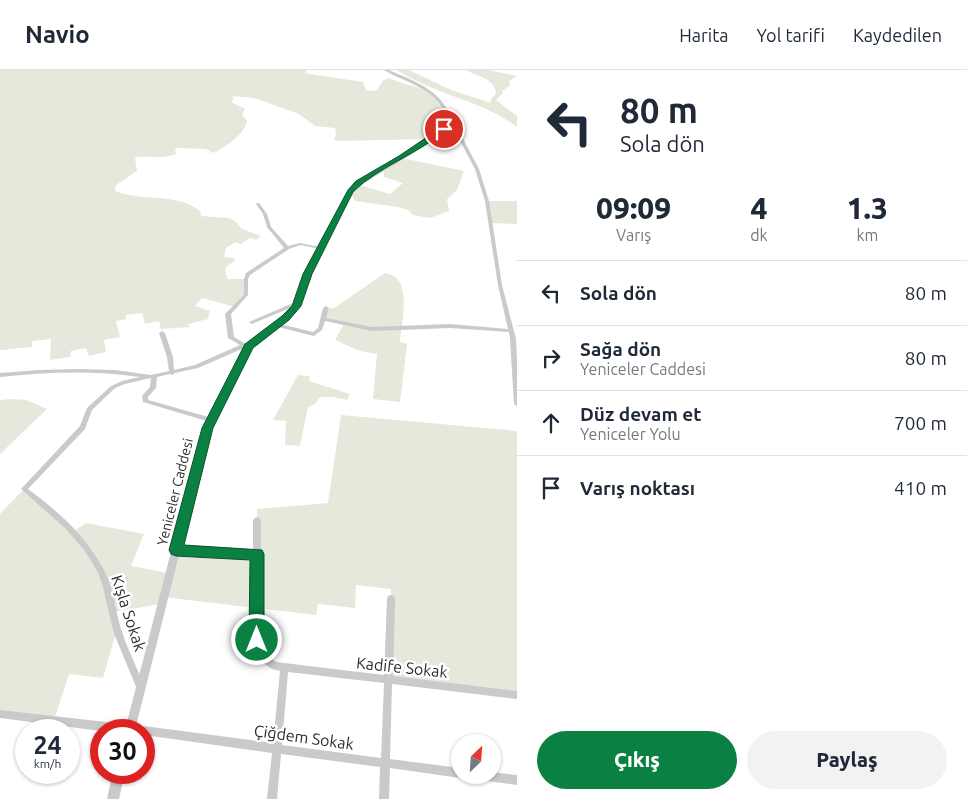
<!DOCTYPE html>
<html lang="tr">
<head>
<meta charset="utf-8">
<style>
	:root { --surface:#fff; --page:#f2f2f3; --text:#1f2937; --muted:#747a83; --line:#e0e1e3; --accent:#0b8043 }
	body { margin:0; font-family:Ubuntu,sans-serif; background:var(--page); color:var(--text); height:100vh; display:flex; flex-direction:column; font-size:19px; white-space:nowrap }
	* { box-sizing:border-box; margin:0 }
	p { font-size:16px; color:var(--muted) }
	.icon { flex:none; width:28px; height:28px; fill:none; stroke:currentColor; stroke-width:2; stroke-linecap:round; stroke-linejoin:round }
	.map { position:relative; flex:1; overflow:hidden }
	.panel { display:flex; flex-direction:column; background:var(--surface); width:450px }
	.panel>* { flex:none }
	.top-card { background:#fff; color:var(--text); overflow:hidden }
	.needle { width:32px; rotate:25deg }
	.tools { position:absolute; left:451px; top:664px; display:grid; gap:10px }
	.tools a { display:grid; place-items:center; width:50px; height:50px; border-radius:50%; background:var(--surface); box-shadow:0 1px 4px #0004; font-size:25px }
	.speed { position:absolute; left:15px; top:649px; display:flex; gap:10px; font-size:25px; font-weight:700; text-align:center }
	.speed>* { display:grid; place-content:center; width:65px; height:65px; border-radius:50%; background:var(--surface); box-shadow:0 1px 4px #0004; line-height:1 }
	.speed small { font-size:12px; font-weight:400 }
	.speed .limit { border:8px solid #d22; background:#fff; color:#111 }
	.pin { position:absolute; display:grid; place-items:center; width:42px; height:42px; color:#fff; margin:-21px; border:2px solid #fff; border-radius:50%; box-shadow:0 1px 5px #0007 }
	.me { position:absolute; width:55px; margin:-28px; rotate:0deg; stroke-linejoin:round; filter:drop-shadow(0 0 4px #0008) }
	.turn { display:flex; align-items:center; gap:18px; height:105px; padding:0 20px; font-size:22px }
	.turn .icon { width:65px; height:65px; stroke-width:2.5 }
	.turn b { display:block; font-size:35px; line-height:42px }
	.eta { display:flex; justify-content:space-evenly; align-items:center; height:85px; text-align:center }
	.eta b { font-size:30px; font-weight:800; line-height:35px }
	.button { display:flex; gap:10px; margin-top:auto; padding:10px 20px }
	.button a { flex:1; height:58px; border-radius:30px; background:var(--accent); color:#fff; font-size:20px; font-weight:800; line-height:58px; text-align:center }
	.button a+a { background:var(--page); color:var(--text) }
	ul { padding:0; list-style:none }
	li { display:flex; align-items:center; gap:15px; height:65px; padding:0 20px; border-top:1px solid var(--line) }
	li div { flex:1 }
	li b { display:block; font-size:19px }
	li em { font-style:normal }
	header { display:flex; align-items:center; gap:30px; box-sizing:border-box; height:70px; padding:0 25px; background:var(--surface); border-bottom:1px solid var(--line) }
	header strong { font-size:24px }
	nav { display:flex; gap:28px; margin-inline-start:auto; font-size:18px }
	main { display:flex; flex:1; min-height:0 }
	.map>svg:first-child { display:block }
	.green { fill:#e5e9db }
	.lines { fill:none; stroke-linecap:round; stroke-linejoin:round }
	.minor { fill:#cacaca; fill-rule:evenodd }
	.tertiary { fill:#cacaca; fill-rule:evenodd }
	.route { fill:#0b8043; stroke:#07532c }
	.labels { text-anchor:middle; stroke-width:5; stroke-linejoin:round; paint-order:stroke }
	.street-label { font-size:14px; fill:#2d2d2d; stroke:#fff }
	.near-street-label { font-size:16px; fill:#2d2d2d; stroke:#fff }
</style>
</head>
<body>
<header>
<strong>Navio</strong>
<nav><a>Harita</a><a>Yol tarifi</a><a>Kaydedilen</a></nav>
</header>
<main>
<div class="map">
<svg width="517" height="729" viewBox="0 0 517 729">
	<rect width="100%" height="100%" fill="#fff"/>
	<path class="green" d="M 0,0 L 307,0 L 305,3 L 310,4 L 363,12 L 366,20 L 376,21 L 383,11 L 388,8 C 424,22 434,13 449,54 L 429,69 L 339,71 L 334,70 L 336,64 L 335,58 L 315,56 L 299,44 L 254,28 L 232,26 L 234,29 L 231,32 L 245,39 L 242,44 L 247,51 C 243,66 227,76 213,83 L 206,79 L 179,78 L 175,79 L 176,84 C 164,89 150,86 137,87 L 135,88 L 137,101 L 116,115 L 115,121 C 142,132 176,122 200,141 L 201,146 L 228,148 L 235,151 L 242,159 L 261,166 L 256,170 L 250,168 L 241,174 L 236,172 L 226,178 L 224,187 L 235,188 L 234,191 L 225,198 L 227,209 L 246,209 L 246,223 L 235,237 L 202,228 L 195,236 L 210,241 L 208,249 L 188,254 L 190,257 L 161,259 L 159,251 L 145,254 L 142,243 L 126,245 L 126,249 L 116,251 L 120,267 L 104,270 L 106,282 L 89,286 L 86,278 L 71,281 L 70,287 L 50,290 L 51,269 L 32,271 L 32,277 L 0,280 Z
		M 397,0 L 409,0 L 451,20 L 491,33 L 491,29 L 496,24 C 495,8 478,7 466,0 L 489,0 L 517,6 L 509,11 L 510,16 L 502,21 L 503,23 L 496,30 L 517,46 L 517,57 C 481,30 435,25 397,0 Z
		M 402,88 L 464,101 L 457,120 L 447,129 L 449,141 L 430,148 L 413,145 L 408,140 L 398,137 L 355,131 L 350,122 L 356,114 L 390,124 L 403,113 L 384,107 L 384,101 Z
		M 487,131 L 517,131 L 517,154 L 491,153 Z
		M 385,203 C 414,207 401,252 400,272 L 407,274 L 400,332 L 373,329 L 377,284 L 360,281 L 335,270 L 344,254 L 323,249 L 326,239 L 334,238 Z
		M 298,305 L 310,306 L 309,311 L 350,324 L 347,330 L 333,327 L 320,327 L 315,334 L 308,337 L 300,376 L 285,375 L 286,351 L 273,350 Z
		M 11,329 L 26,330 L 47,339 L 0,384 L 0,330 Z
		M 341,345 L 517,361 L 517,625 L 388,610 L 391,519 L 356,515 L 355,538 L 318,534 L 316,545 L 163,527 L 161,534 L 113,542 L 117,559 L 103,608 L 69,604 L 54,650 L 0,644 L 0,444 L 24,419 L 74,461 L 86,453 L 144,464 L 131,496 L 169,503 L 176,480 L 257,484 L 257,439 L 328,433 Z"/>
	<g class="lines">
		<path class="minor" d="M 449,53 L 462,67 L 479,99 L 489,131 L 502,215 L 516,269 L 517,289 L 517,336 L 514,334 L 510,269 L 509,262 L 450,258 L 372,261 L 325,251 L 322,260 L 314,266 L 274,256 L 273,255 L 276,253 L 313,262 L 318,258 L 323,238 L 326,236 L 329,238 L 326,248 L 372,257 L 450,254 L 508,259 L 498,215 L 485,131 L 475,99 L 458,67 L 447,54 Z
			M 257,133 L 259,133 L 267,144 L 271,157 L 288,176 L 300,173 L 320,177 L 322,178 L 320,179 L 300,175 L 289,179 L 250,205 L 248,209 L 248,225 L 231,244 L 234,267 L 246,274 L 251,275 L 252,276 L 251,277 L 244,278 L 198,298 L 175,303 L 172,305 L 170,304 L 157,307 L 156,318 L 148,327 L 148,330 L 212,348 L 213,350 L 212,352 L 210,352 L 143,332 L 142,326 L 150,317 L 151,308 L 125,314 L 115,318 L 92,340 L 85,359 L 28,419 C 58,441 86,466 104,500 C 114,518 115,539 121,559 C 127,578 137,597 144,616 L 143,619 L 140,620 L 137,619 L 115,566 L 111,552 L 103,517 L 99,505 L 92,492 L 84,480 L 66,459 L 21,419 L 80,356 L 87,338 L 111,316 L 122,311 L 140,307 C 93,300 46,302 0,307 L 0,303 L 39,300 L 77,299 L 115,300 L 151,305 L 169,301 L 167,287 L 159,263 L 162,261 L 165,263 L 173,287 L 174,300 L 195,295 L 240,275 L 228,268 L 225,244 L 244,225 L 244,209 L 246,203 L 284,178 L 267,157 L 263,144 L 256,134 Z
			M 298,231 L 301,233 L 300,234 L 254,253 L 252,254 L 249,252 Z
			M 257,447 L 259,448 L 261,450 L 261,576 L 266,585 L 276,592 L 384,605 L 387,529 L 388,526 L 391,525 L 394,526 L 395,529 L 393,606 L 517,621 L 517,629 L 392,614 L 390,689 L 460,698 L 460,705 L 464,705 L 463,706 L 460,708 L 390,698 L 389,729 L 379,729 L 380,697 L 281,684 L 277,729 L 267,729 L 272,683 L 144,665 L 144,660 L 140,660 L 141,658 L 144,656 L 273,673 L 280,601 L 272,599 L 260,591 L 253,576 L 253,487 L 176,483 L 173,482 L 172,480 L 173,478 L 176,477 L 253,481 L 253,450 L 255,448 ZM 288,602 L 384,613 L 381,688 L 282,675 Z
			M 0,640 L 133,655 L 136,657 L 138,660 L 101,661 L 0,648 Z
			M 492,702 L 517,705 L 517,715 L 479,710 L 476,708 L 474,705 L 492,705 Z"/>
		<path class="tertiary" d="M 384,0 L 389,0 C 415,12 447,21 451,54 L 410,85 L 356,118 L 329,166 L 310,204 L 299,236 L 288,249 L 255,272 L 247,284 L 211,358 L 135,660 L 125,660 L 203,358 L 241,283 L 251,270 L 284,247 L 293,236 L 304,204 L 323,166 L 352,116 L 406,83 L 447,54 C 443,19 409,15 384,0 Z
			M 113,702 L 125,702 L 119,729 L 107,729 Z"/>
	</g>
	<path class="route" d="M 442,57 L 447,59 C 419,84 379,96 353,122 L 312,204 L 301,236 L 289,250 L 253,278 L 213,358 L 184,475 L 262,480 L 264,484 L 264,570 L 262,575 L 257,577 L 251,575 L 249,570 L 250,490 L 176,486 L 171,484 L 169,480 L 202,358 L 245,274 L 282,246 L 292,236 L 303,204 L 348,120 L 356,111 L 399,86 Z"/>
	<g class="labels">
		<g class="street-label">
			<text transform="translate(175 422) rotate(-76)" y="5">Yeniceler Caddesi</text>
		</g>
		<g class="near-street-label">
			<text transform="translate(129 543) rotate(72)" y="6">Kışla Sokak</text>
			<text transform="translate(402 597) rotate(6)" y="6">Kadife Sokak</text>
			<text transform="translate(304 667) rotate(8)" y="6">Çiğdem Sokak</text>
		</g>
	</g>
</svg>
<div class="tools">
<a><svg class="needle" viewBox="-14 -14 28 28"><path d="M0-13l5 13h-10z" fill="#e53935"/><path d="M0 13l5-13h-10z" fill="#747a83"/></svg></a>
</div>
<div class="speed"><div>24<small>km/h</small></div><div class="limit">30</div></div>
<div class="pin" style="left:444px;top:59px;background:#d93025"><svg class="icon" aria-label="arrive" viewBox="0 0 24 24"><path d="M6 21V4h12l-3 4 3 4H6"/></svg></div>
<svg class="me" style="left:257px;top:570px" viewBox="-20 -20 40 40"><circle r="17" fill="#0b8043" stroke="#fff" stroke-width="3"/><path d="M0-11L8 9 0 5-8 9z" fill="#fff"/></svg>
</div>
<section class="panel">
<div class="top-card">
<div class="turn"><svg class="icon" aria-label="left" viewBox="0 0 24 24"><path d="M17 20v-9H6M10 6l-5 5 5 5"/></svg><div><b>80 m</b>Sola dön</div></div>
</div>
<div class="eta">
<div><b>09:09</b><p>Varış</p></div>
<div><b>4</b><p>dk</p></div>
<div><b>1.3</b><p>km</p></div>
</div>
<ul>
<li><svg class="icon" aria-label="left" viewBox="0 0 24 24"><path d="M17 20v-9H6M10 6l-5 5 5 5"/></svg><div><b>Sola dön</b></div><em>80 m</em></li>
<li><svg class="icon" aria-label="right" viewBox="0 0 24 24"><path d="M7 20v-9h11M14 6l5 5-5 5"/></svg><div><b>Sağa dön</b><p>Yeniceler Caddesi</p></div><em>80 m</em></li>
<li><svg class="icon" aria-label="ahead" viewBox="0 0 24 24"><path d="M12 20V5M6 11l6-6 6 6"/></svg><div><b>Düz devam et</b><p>Yeniceler Yolu</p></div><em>700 m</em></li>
<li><svg class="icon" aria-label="arrive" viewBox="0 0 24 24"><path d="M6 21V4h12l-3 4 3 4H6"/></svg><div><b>Varış noktası</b></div><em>410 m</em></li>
</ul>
<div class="button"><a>Çıkış</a><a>Paylaş</a></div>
</section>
</main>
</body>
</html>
